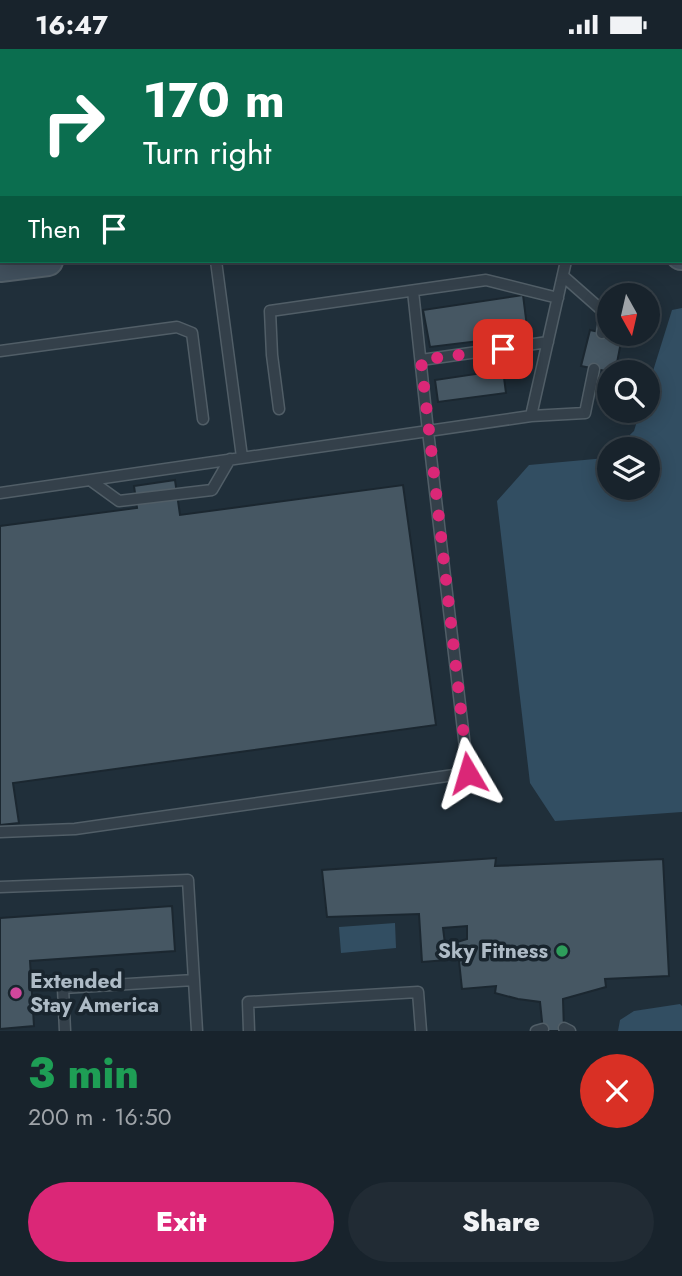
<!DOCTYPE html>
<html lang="en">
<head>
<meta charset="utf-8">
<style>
	:root { --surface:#18232c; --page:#212b34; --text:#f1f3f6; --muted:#9fa4a9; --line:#364048; --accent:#db2777 }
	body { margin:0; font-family:Jost,sans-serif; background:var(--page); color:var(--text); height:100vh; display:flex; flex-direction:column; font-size:26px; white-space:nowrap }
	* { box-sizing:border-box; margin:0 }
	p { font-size:23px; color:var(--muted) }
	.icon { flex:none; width:38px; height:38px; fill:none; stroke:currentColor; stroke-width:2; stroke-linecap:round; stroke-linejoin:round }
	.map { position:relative; height:982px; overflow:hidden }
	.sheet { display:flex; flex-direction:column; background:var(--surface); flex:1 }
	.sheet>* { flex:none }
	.hud { position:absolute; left:0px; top:0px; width:682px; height:214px; box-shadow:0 4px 18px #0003,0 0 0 2px var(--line); background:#0b6e4f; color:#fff; overflow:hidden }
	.needle { width:46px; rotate:172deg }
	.controls { position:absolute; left:597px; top:234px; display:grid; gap:14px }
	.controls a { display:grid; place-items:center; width:63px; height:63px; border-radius:50%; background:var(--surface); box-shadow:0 4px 18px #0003,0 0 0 2px var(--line); font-size:35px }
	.pin { position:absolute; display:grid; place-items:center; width:60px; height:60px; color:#fff; margin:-30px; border-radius:14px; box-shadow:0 4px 10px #0006 }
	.me { position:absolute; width:77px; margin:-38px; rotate:353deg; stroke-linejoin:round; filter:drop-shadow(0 0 5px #0008) }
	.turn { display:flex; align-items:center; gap:24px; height:147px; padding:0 28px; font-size:32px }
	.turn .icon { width:91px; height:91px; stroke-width:2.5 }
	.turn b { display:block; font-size:49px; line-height:60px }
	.then { display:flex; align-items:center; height:66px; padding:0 28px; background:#0003; gap:14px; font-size:26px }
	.round { display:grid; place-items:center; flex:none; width:74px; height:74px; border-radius:37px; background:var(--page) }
	.headline { display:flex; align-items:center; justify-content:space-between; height:119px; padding:0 28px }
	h1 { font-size:42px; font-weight:800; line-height:52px; color:#1e9e55 }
	.button { display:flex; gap:14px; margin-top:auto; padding:14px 28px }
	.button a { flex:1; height:80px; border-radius:42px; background:var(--accent); color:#fff; font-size:28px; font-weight:800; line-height:80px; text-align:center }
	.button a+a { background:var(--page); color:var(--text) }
	.status { display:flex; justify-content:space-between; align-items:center; height:49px; padding:0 35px; background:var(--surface); direction:ltr }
	.status svg { height:19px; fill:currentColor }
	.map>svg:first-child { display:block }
	.water { fill:#324e62 }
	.building { fill:#465763; stroke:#1b2730; stroke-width:2 }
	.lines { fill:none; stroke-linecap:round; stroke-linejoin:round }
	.lane-casing { stroke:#515e67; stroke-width:13 }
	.secondary-casing { stroke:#515e67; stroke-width:32 }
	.lane { stroke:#34404a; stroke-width:10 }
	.secondary { stroke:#41505d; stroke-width:28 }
	.route { stroke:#db2777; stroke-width:12; stroke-dasharray:0 21.6 }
	.leisure-dot { fill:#2e9e5b; stroke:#19252e; stroke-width:2.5 }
	.hotel-dot { fill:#d1479c; stroke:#19252e; stroke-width:2.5 }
	.labels { text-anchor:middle; stroke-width:7; stroke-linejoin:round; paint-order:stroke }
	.poi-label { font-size:21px; font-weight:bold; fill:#aebbc6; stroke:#19252e; text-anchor:end }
</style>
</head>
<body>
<div class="status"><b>16:47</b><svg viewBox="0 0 49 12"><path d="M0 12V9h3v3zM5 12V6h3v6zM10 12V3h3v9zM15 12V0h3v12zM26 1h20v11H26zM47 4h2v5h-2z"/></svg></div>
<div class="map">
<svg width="682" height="982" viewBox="0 0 682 982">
	<rect width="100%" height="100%" fill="#202f3a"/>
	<path class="water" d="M 449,0 L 682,0 L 682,132 L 681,132 L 681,2 L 449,2 Z
		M 682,259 L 682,763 L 555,772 L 530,734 L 497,452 L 529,416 L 606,409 L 609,406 L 609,439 L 648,439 L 648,401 L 614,401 L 634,382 L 640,362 L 648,362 L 648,338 L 672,261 Z
		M 395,874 L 396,899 L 341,904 L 339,878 Z
		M 680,955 L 682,957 L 682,982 L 618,982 L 620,971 L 634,962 Z"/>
	<path class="building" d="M 523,246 L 528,286 L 430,298 L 423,261 Z
		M 590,281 L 622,288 L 615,324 L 581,317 Z
		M 502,313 L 506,344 L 438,353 L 435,331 L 476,325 L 474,317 Z
		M 175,431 L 180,466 L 403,436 L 436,676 L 13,734 L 19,774 L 0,776 L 0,477 L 137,459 L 134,437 Z
		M 496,809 L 495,817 L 663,810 L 669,927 L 605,930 L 606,938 L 563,950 L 564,982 L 543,982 L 540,953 L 518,950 L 495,944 L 496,937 L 462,940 L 457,893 L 467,890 L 467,877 L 443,879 L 447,911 L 422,913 L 419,865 L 327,868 L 322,821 Z
		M 172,857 L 175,902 L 30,912 L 34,977 L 0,980 L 0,869 Z"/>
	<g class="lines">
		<defs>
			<path id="lane" d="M 78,0 L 78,2
				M 189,0 L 189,2
				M 238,0 L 238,2
				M 284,0 L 284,2
				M 328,0 L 328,2
				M 0,47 L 2,47
				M 0,143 L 2,143
				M 216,212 L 242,408
				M 563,227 L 605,264 L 602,284
				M 413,242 L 428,382 L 531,367 L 566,212
				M 0,302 L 177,278 L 192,284 L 203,370
				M 421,311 L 548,293
				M 279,360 L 272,306 L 270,262 L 486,231 L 558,249
				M 531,367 L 585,364 L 594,320
				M 90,431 L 119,452 L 212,441 L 230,410
				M 0,444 L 428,382 L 468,724 L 75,780 L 0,783
				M 0,838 L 188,831 L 197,982
				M 564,979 L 570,982
				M 65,982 L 63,939 L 194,931
				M 249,982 L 248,953 L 418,943 L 421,982
				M 536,982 L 543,980"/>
			<path id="secondary" d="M 681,175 L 682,175
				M 0,186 L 2,185
				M 681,206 L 682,206
				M 0,218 L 48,212"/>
		</defs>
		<use href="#lane" class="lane-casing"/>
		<use href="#secondary" class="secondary-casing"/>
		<use href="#lane" class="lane"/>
		<use href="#secondary" class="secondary"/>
	</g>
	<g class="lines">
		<path class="route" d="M 468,724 L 421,311 L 503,300"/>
	</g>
	<circle class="leisure-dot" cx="562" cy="902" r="7"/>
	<circle class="hotel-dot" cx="16" cy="944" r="7"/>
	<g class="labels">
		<g class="poi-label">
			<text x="548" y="909">Sky Fitness</text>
			<text x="30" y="939" text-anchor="start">Extended<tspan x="30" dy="24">Stay America</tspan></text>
		</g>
	</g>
</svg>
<div class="controls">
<a><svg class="needle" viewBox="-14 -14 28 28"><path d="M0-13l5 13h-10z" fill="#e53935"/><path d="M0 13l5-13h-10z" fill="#9fa4a9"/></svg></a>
<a><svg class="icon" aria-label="search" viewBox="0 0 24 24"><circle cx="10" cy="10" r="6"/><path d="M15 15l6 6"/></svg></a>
<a><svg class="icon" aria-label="layers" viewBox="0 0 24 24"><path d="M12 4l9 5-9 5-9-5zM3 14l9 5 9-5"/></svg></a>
</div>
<div class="pin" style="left:503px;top:300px;background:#d93025"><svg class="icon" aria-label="arrive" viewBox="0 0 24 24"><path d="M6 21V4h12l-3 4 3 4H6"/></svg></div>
<svg class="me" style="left:468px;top:724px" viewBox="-20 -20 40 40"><path d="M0-17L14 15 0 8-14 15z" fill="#db2777" stroke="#fff" stroke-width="4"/></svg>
<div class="hud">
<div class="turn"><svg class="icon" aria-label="right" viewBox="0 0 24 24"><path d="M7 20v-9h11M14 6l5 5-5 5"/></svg><div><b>170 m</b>Turn right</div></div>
<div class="then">Then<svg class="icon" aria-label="arrive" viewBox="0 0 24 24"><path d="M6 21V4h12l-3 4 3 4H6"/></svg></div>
</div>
</div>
<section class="sheet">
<div class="headline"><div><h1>3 min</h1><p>200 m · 16:50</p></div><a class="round" style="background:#d93025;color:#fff"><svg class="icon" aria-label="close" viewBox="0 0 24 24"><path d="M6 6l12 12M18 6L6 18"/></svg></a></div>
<div class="button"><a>Exit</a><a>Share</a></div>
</section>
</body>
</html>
